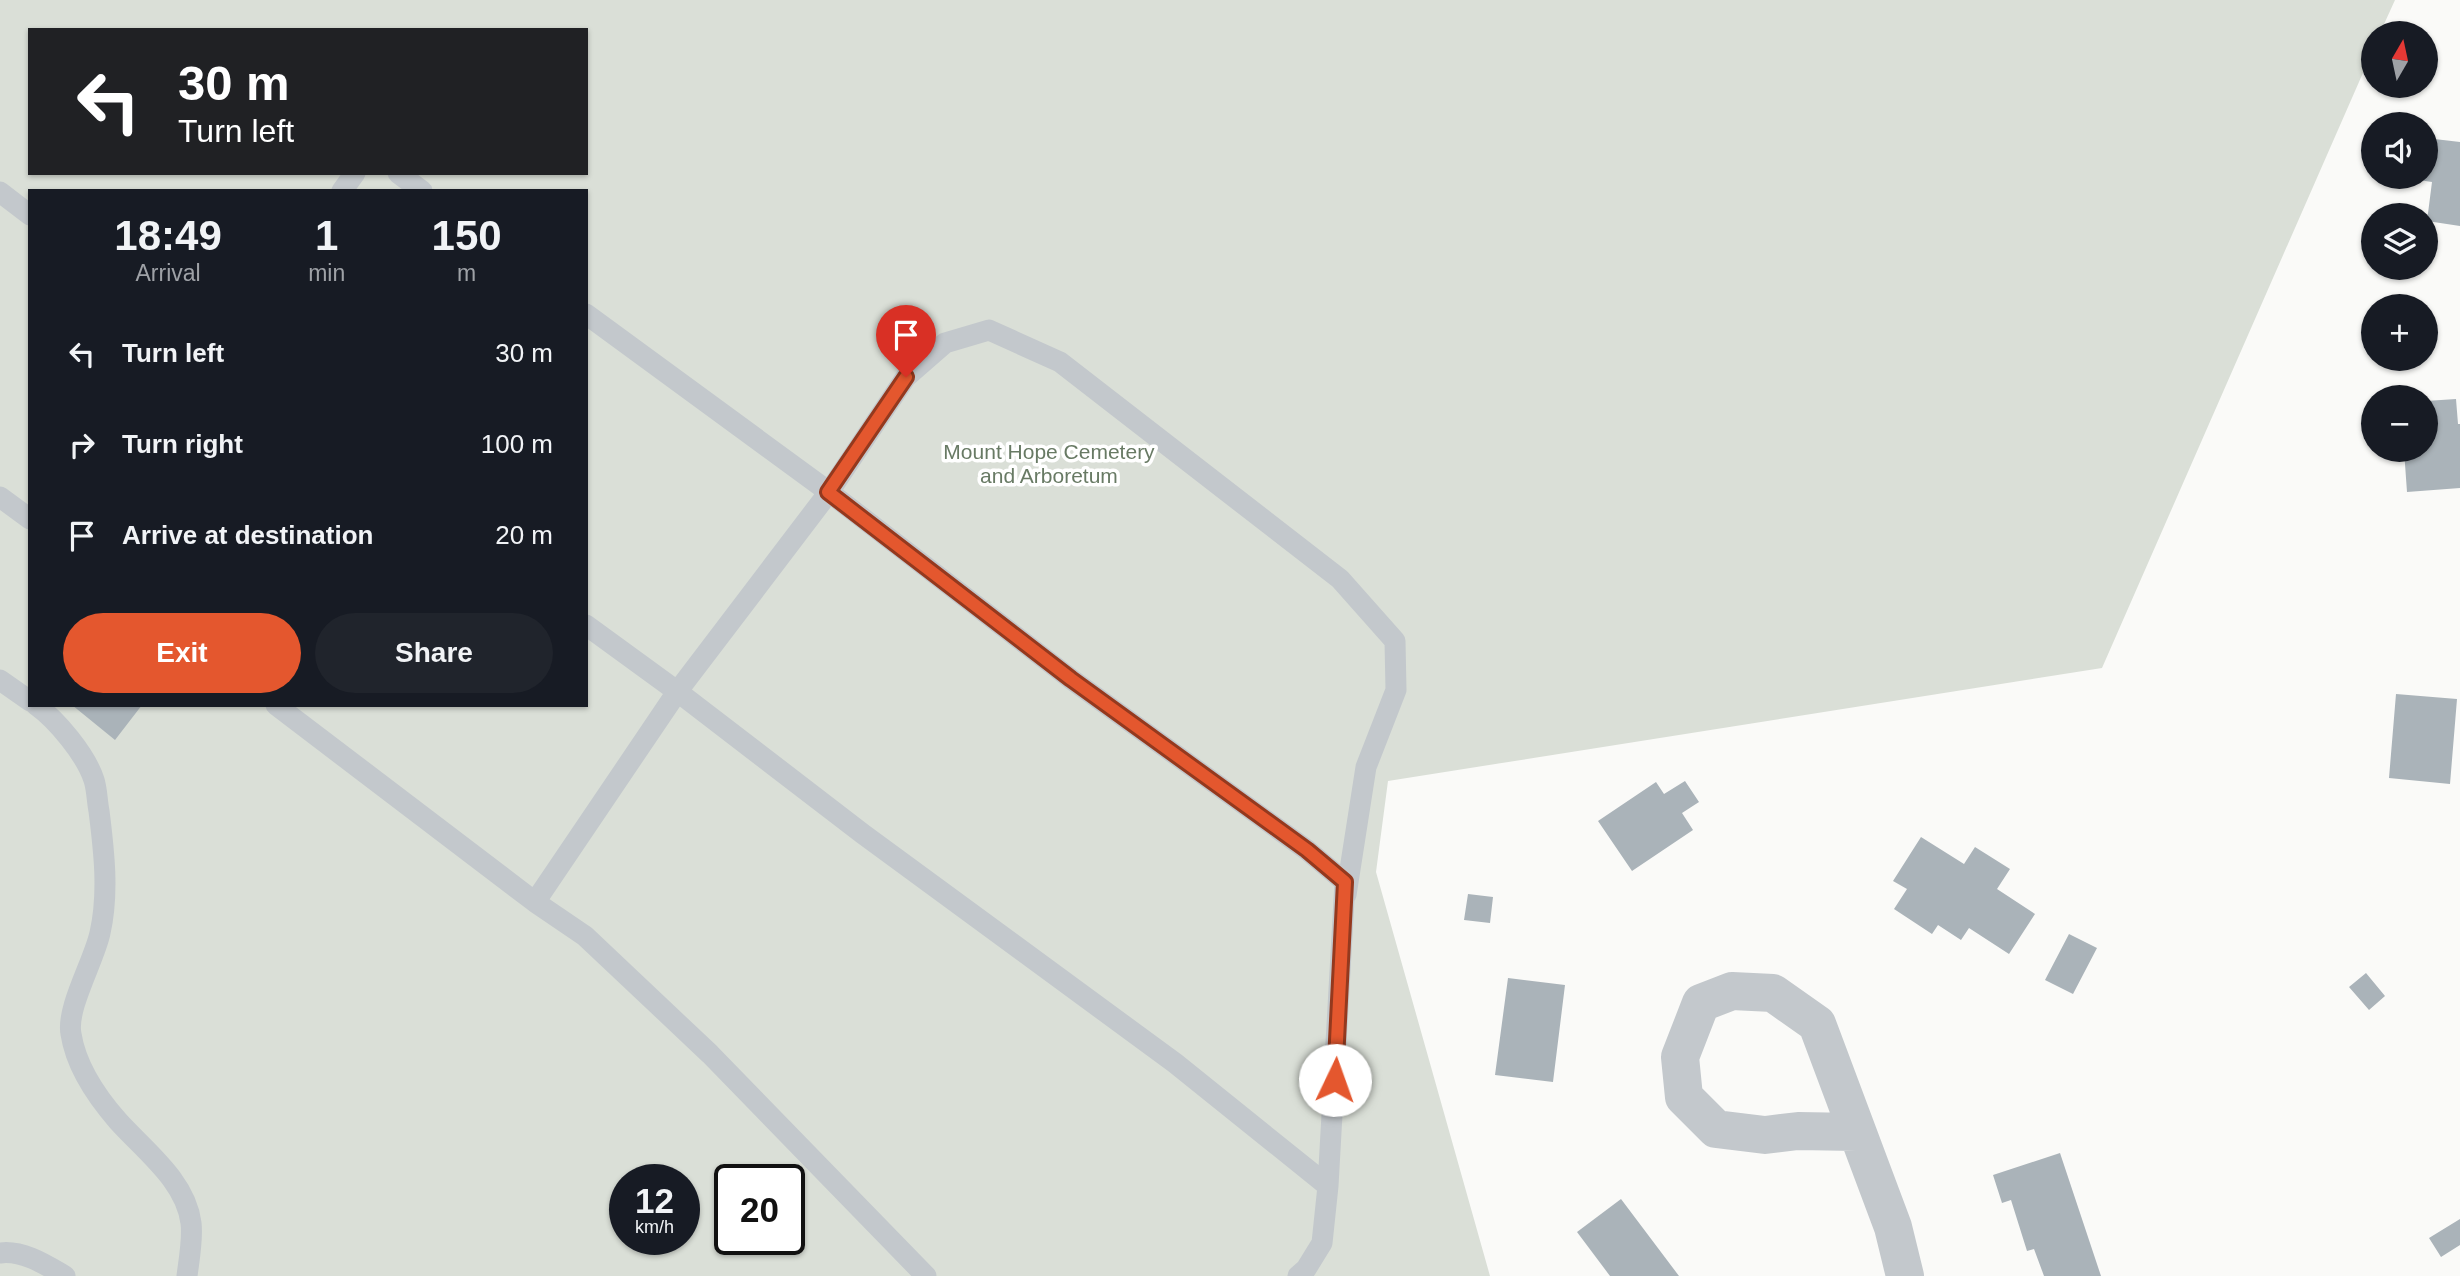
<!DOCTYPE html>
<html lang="en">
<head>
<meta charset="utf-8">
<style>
	:root { --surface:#171b24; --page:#20242c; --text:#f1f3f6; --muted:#9ea1a6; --accent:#e4572e }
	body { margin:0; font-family:Helvetica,sans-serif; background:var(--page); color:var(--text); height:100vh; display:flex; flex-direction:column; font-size:26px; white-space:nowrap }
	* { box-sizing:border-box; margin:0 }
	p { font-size:23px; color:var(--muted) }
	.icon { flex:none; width:38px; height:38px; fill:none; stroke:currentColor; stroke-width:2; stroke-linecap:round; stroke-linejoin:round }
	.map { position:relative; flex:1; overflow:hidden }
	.side { position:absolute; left:28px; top:189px; width:560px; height:518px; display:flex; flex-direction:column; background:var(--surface); border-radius:0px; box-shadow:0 2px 5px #0004 }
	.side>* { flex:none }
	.banner { position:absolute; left:28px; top:28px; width:560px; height:147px; border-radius:0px; box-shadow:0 2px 5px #0004; background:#202124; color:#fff; overflow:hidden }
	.needle { width:46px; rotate:9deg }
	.tools { position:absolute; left:2361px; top:21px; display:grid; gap:14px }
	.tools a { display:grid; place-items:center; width:77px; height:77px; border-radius:50%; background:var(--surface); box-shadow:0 2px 5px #0004; font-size:35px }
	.speed { position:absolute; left:609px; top:1164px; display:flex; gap:14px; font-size:35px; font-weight:700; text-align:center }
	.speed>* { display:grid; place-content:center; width:91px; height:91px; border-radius:50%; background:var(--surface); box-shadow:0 2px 5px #0004; line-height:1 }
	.speed small { font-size:18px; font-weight:400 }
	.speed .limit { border:4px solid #111; border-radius:10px; background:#fff; color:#111 }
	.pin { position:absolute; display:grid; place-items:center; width:60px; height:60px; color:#fff; margin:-72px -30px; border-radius:50% 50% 50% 0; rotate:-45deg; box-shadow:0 0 7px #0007 }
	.pin .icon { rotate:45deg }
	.me { position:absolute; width:77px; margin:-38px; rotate:3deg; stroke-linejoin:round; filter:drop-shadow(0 0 5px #0008) }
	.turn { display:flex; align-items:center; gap:24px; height:147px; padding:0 35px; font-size:32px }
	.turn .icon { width:91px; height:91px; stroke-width:2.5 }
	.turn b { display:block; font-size:49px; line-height:60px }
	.eta { display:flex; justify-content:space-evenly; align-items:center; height:119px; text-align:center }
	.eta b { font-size:42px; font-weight:700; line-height:49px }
	.cta { display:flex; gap:14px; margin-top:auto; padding:14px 35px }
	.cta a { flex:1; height:80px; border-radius:42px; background:var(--accent); color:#fff; font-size:28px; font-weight:700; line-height:80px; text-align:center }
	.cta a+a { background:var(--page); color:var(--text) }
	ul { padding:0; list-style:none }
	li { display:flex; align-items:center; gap:21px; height:91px; padding:0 35px }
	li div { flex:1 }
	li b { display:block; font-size:26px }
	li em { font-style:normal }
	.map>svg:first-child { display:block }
	.green { fill:#dadfd7; fill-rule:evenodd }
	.building { fill:#aab3b9 }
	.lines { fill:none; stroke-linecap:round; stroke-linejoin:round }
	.service { stroke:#c3c8cc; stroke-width:21 }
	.minor { stroke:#c3c8cc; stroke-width:38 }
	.route-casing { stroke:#94391e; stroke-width:18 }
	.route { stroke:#e4572e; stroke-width:12 }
	.labels { text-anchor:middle; stroke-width:7; stroke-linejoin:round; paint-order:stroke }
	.park-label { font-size:21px; fill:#687a64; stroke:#fff }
</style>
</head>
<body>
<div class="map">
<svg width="2460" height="1276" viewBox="0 0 2460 1276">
	<rect width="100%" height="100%" fill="#fafaf8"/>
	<path class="green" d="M 0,0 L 2395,0 L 2380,33 L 2373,33 L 2373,50 L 2102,668 L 1388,781 L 1376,872 L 1490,1276 L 0,1276 ZM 30,30 L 586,30 L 586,173 L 30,173 ZM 30,191 L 586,191 L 586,705 L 30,705 ZM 625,1180 L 684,1180 L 684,1239 L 625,1239 ZM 730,1180 L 789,1180 L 789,1239 L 730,1239 Z"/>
	<path class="building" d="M 2426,138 L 2460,142 L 2460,226 L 2427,221 L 2432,182 L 2412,179 L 2412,177 L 2426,177 Z
		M 2456,399 L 2458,424 L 2460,424 L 2460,488 L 2407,492 L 2404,450 L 2426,450 L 2426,401 Z
		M 2396,694 L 2457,699 L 2450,784 L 2389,778 Z
		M 72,705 L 142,705 L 115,740 Z
		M 1685,781 L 1699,802 L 1682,813 L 1693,830 L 1632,871 L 1598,821 L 1656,782 L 1664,794 Z
		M 1921,837 L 1964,864 L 1975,847 L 2010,869 L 1997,889 L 2035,914 L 2009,954 L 1969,928 L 1961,940 L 1938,925 L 1932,934 L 1894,909 L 1907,889 L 1893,881 Z
		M 1468,894 L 1493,897 L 1490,923 L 1464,920 Z
		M 2069,934 L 2097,948 L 2073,994 L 2045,980 Z
		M 2366,973 L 2385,996 L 2369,1010 L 2349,987 Z
		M 1508,978 L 1565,985 L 1553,1082 L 1495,1075 Z
		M 2060,1153 L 2101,1276 L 2044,1276 L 2034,1249 L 2027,1251 L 2011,1200 L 2002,1203 L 1993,1175 Z
		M 1621,1199 L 1679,1276 L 1610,1276 L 1577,1232 Z
		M 2460,1219 L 2460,1245 L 2441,1257 L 2429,1238 Z"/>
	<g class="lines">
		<path class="service" d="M 398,173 L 422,191
			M 342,191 L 355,173
			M 0,192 L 30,215
			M 586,314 L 829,492 L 1071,679 L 1307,850 L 1345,882 L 1328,1186 L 1322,1243 L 1306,1269 L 1298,1276
			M 0,497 L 30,519
			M 586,625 L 678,692 L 863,834 L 1175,1063 L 1328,1186
			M 0,680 L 30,701
			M 36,705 C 57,720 86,755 94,780 C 97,789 97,801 99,811 C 104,851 109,893 100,933 C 94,961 66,1008 71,1034 C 76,1066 97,1097 118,1121 C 145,1151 186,1181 191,1223 C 193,1239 189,1260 187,1276
			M 276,705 L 535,902
			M 0,1253 C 23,1250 46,1265 65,1276
			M 926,1276 L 710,1054 L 585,936 L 535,902 L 677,692 L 829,492 L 906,377 L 945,343 L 989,330 L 1060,362 L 1340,579 L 1395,641 L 1396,690 L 1366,767 L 1346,895"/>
		<path class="minor" d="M 1857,1132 L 1798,1131 L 1765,1135 L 1716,1129 L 1684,1097 L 1680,1057 L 1701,1003 L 1732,991 L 1773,993 L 1817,1024 L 1893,1227 L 1905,1276"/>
	</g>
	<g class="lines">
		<defs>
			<path id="route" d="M 906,377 L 828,492 L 1071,679 L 1307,850 L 1345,882 L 1335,1080"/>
		</defs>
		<use href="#route" class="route-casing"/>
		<use href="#route" class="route"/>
	</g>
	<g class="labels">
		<g class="park-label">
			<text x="1049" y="459">Mount Hope Cemetery<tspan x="1049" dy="24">and Arboretum</tspan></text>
		</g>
	</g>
</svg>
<div class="tools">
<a><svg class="needle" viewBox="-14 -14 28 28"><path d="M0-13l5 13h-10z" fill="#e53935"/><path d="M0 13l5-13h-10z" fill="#9ea1a6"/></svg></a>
<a><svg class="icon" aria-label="sound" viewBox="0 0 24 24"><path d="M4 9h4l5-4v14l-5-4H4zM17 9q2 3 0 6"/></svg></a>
<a><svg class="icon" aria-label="layers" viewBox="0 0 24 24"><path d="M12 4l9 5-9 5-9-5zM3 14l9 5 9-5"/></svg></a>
<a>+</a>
<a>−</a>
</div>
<div class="speed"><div>12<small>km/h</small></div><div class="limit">20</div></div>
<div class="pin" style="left:906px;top:377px;background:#d93025"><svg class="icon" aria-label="arrive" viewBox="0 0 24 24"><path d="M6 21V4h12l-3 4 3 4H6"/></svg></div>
<svg class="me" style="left:1335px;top:1080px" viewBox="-20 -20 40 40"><circle r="19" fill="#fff"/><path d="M0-13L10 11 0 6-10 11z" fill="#e4572e"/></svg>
<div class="banner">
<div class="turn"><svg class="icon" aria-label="left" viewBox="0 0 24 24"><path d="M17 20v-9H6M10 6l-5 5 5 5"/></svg><div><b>30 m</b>Turn left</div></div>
</div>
<section class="side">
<div class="eta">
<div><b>18:49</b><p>Arrival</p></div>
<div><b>1</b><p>min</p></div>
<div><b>150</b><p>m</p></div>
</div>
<ul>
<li><svg class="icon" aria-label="left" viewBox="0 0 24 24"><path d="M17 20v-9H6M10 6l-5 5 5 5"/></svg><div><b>Turn left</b></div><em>30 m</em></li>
<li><svg class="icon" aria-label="right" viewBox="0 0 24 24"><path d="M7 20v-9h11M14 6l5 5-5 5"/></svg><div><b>Turn right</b></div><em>100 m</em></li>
<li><svg class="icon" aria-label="arrive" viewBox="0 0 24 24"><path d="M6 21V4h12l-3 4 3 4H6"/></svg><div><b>Arrive at destination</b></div><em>20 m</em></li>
</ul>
<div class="cta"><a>Exit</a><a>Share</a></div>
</section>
</div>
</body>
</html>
